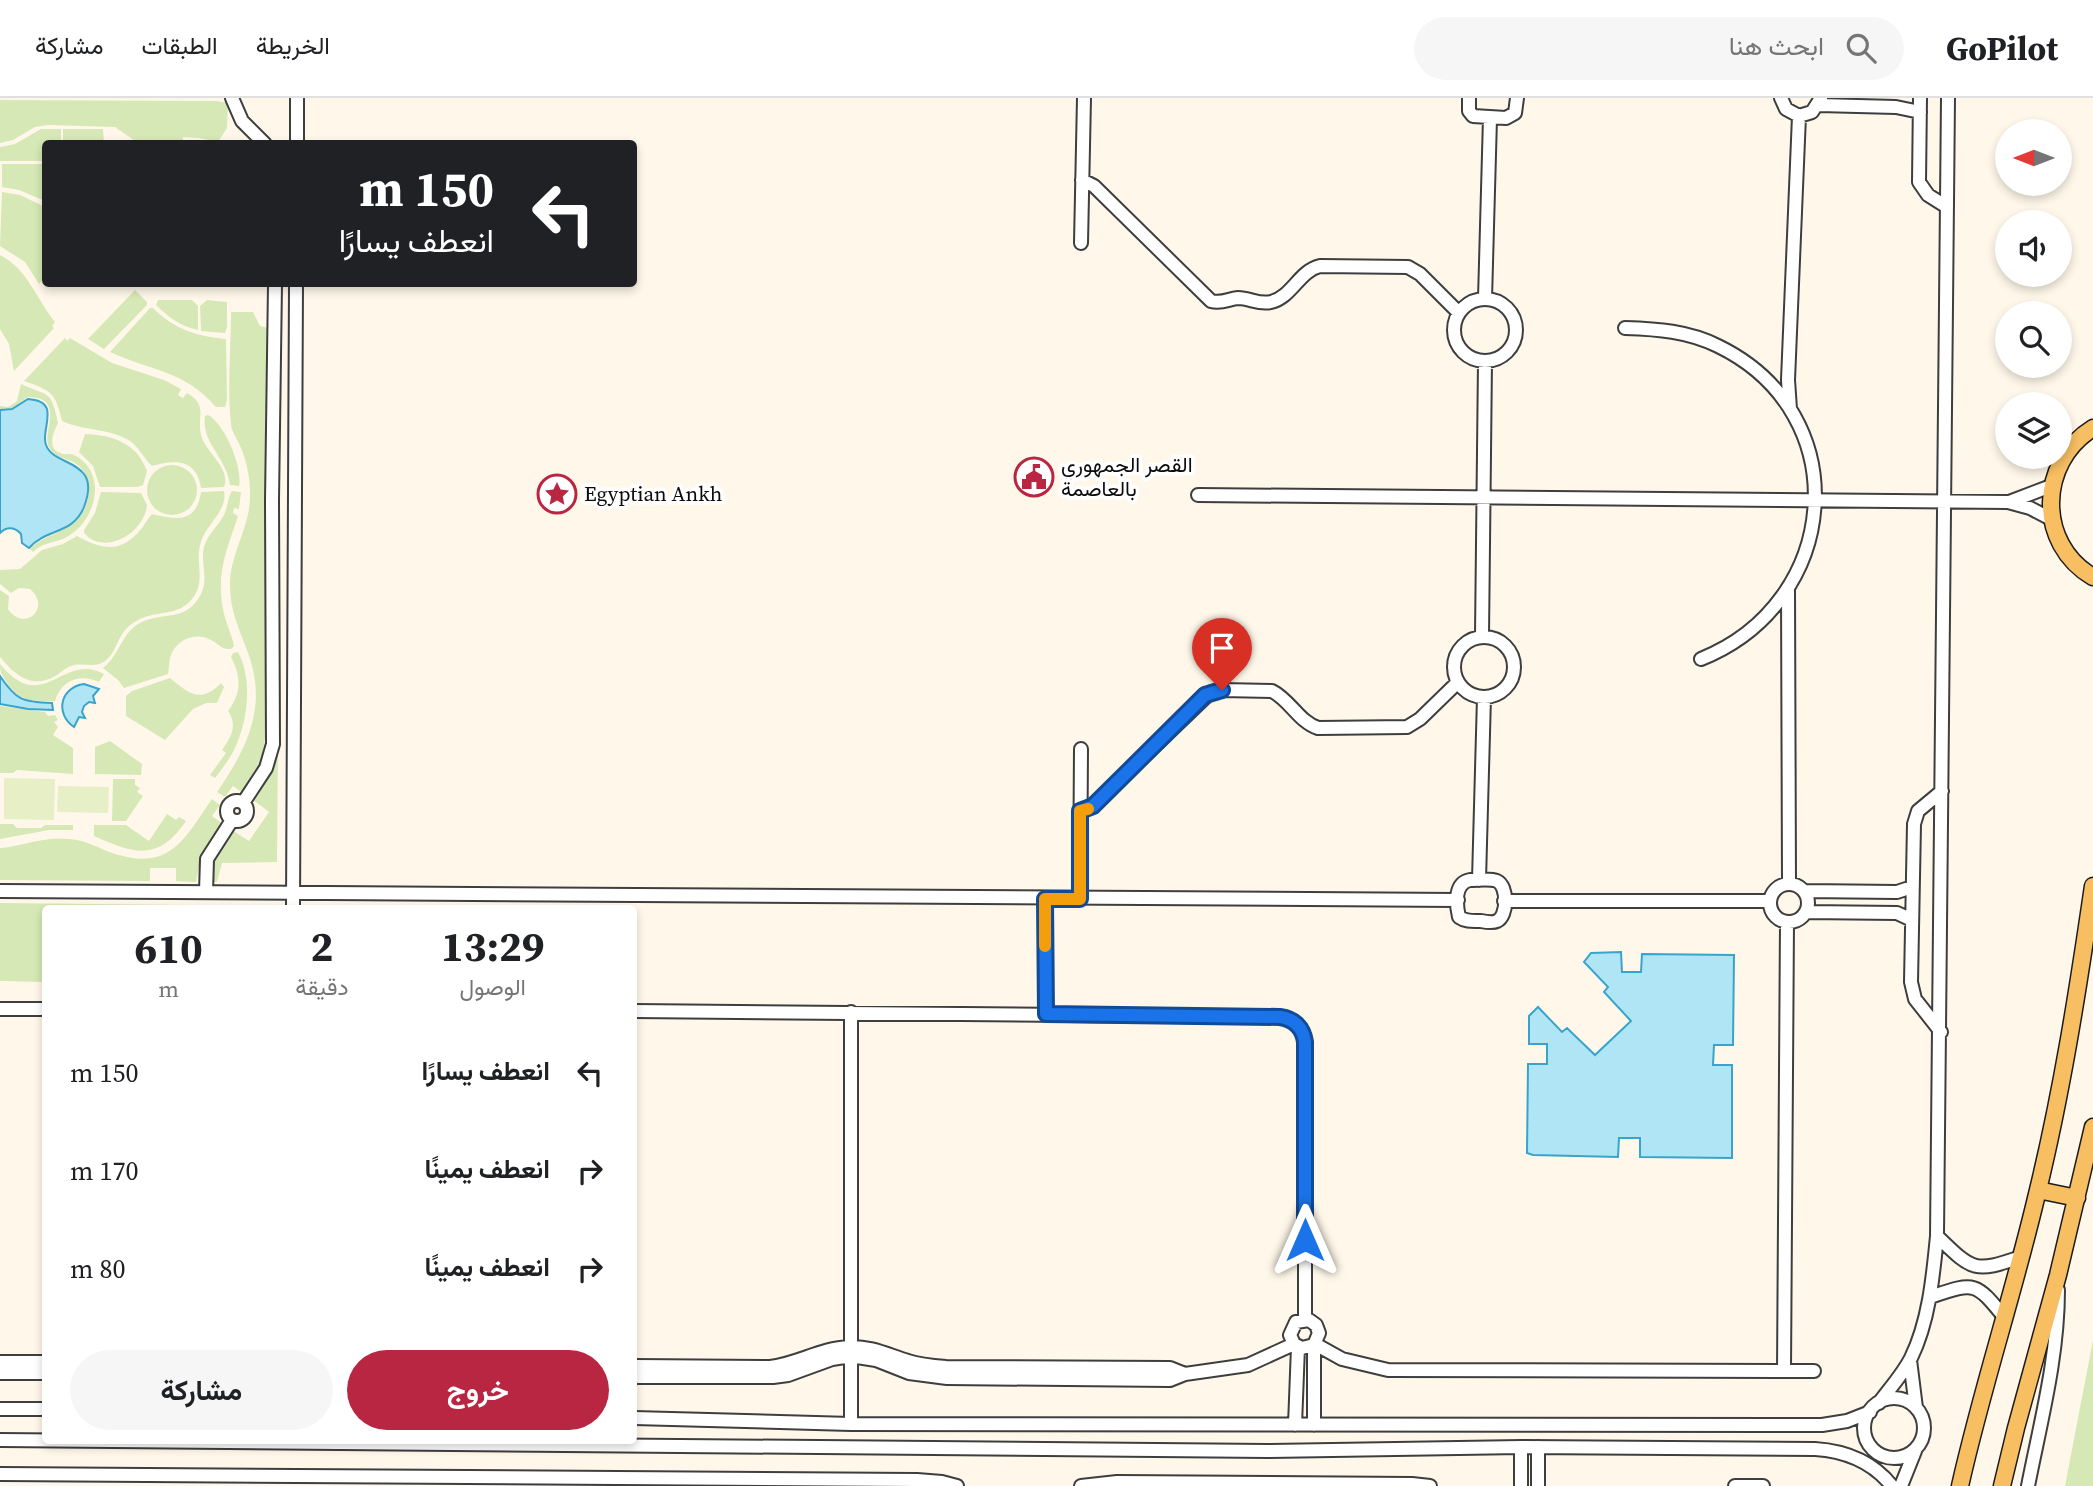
<!DOCTYPE html>
<html lang="ar">
<head>
<meta charset="utf-8">
<style>
	:root { --surface:#fff; --page:#f6f6f6; --text:#202124; --muted:#757577; --line:#e0e0e0; --accent:#b92641 }
	body { margin:0; font-family:"Source Serif 4",Vazirmatn,serif; background:var(--page); color:var(--text); direction:rtl; height:100vh; display:flex; flex-direction:column; font-size:26px; white-space:nowrap }
	* { box-sizing:border-box; margin:0 }
	p { font-size:23px; color:var(--muted) }
	.icon { flex:none; width:38px; height:38px; fill:none; stroke:currentColor; stroke-width:2; stroke-linecap:round; stroke-linejoin:round }
	.map { position:relative; flex:1; overflow:hidden; direction:ltr }
	.panel { position:absolute; left:42px; top:807px; width:595px; height:539px; display:flex; flex-direction:column; background:var(--surface); border-radius:7px; box-shadow:0 4px 10px #0003; direction:rtl }
	.panel>* { flex:none }
	.guide { position:absolute; left:42px; top:42px; width:595px; height:147px; border-radius:7px; box-shadow:0 4px 10px #0003; direction:rtl; background:#202124; color:#fff; overflow:hidden }
	.needle { width:46px; rotate:270deg }
	.controls { position:absolute; left:1995px; top:21px; display:grid; gap:14px }
	.controls a { display:grid; place-items:center; width:77px; height:77px; border-radius:50%; background:var(--surface); box-shadow:0 4px 10px #0003; font-size:35px }
	.pin { position:absolute; display:grid; place-items:center; width:60px; height:60px; color:#fff; margin:-72px -30px; border-radius:50% 50% 50% 0; rotate:-45deg; box-shadow:0 0 7px #0007 }
	.pin .icon { rotate:45deg }
	.me { position:absolute; width:77px; margin:-38px; rotate:0deg; stroke-linejoin:round; filter:drop-shadow(0 0 5px #0008) }
	.turn { display:flex; align-items:center; gap:24px; height:147px; padding:0 28px; font-size:32px }
	.turn .icon { width:91px; height:91px; stroke-width:2.5 }
	.turn b { display:block; font-size:49px; line-height:60px }
	.eta { display:flex; justify-content:space-evenly; align-items:center; height:119px; text-align:center }
	.eta b { font-size:42px; font-weight:700; line-height:49px }
	.button { display:flex; gap:14px; margin-top:auto; padding:14px 28px }
	.button a { flex:1; height:80px; border-radius:42px; background:var(--accent); color:#fff; font-size:28px; font-weight:700; line-height:80px; text-align:center }
	.button a+a { background:var(--page); color:var(--text) }
	ul { padding:0; list-style:none }
	li { display:flex; align-items:center; gap:21px; height:98px; padding:0 28px }
	li div { flex:1 }
	li b { display:block; font-size:26px }
	li em { font-style:normal }
	header { display:flex; align-items:center; gap:42px; box-sizing:border-box; height:98px; padding:0 35px; background:var(--surface); border-bottom:2px solid var(--line) }
	header strong { font-size:33px }
	nav { display:flex; gap:38px; margin-inline-start:auto; font-size:24px }
	.search { width:490px; height:63px; background:var(--page); display:flex; align-items:center; gap:18px; box-sizing:border-box; padding:0 24px; border-radius:38px; color:var(--muted); font-size:26px }
	.map>svg:first-child { display:block }
	.green { fill:#d6e8b5 }
	.pitch { fill:#e7efc7 }
	.water { fill:#b0e5f5; stroke:#38a4cb; stroke-width:2 }
	.lines { fill:none; stroke-linecap:round; stroke-linejoin:round }
	.minor-casing { stroke:#3e3e3e; stroke-width:16 }
	.major-casing { stroke:#1c1c1c; stroke-width:19 }
	.minor { stroke:#fff; stroke-width:12 }
	.major { stroke:#f7be62; stroke-width:16 }
	.route-casing { stroke:#114b97; stroke-width:18 }
	.route { stroke:#1a73e8; stroke-width:12 }
	.slow { stroke:#f59e0b; stroke-width:12 }
	.labels { text-anchor:middle; stroke-width:7; stroke-linejoin:round; paint-order:stroke }
	.poi-label { font-size:21px; fill:#0b0b0b; stroke:#fff; text-anchor:start }
</style>
</head>
<body>
<header>
<strong>GoPilot</strong>
<div class="search"><svg class="icon" aria-label="search" viewBox="0 0 24 24"><circle cx="10" cy="10" r="6"/><path d="M15 15l6 6"/></svg>ابحث هنا</div>
<nav><a>الخريطة</a><a>الطبقات</a><a>مشاركة</a></nav>
</header>
<div class="map">
<svg width="2093" height="1388" viewBox="0 0 2093 1388">
	<rect width="100%" height="100%" fill="#fff8ea"/>
	<path class="green" d="M 0,2 L 216,3 L 228,5 L 227,30 L 218,44 L 199,40 L 183,39 L 183,44 L 138,45 L 115,29 L 48,27 L 35,29 L 13,42 L 0,45 Z
		M 41,31 L 61,31 L 61,45 L 46,46 L 45,63 L 0,63 L 0,49 L 15,46 Z
		M 63,31 L 103,31 L 104,45 L 63,45 Z
		M 2,66 L 45,66 L 45,103 L 19,92 L 2,89 Z
		M 2,94 L 20,97 L 45,109 L 45,179 L 39,186 L 25,164 L 0,148 Z
		M 0,157 C 27,170 37,202 55,224 L 52,228 L 54,230 L 14,273 L 9,246 L 0,231 Z
		M 135,192 L 147,204 L 147,207 L 104,251 L 88,241 Z
		M 158,202 L 192,202 L 198,208 L 198,232 C 182,229 168,219 156,207 Z
		M 207,202 L 227,204 L 227,229 L 225,235 L 201,233 L 200,208 Z
		M 150,210 L 153,210 C 175,232 197,238 226,241 L 227,302 L 225,309 L 216,309 C 184,272 151,273 110,254 Z
		M 231,214 L 253,214 L 260,228 L 268,230 L 266,626 C 264,656 261,670 244,696 L 233,688 L 225,699 L 217,694 C 247,650 268,609 248,555 C 240,533 230,513 230,489 C 229,456 251,429 250,396 C 250,381 247,364 241,350 C 238,342 231,333 231,326 C 227,291 231,249 231,214 Z
		M 65,240 L 67,243 L 70,240 L 112,265 L 164,282 L 181,291 L 178,297 L 183,300 L 187,295 C 210,309 195,319 202,340 C 208,356 231,371 224,389 L 201,390 C 196,360 175,362 152,368 C 144,361 140,350 130,343 C 109,330 84,333 62,323 C 55,293 51,293 24,283 Z
		M 21,286 C 49,299 51,291 58,325 C 53,335 46,352 63,356 C 68,357 69,355 74,357 C 86,362 94,375 95,388 C 96,410 83,432 63,441 C 52,445 42,445 33,454 L 30,451 C 47,433 74,436 85,410 C 92,394 90,371 71,363 C 62,359 54,359 49,349 C 41,334 67,300 28,299 L 12,310 L 0,311 L 0,308 L 8,309 L 17,303 Z
		M 208,317 C 225,326 243,370 239,388 L 230,387 C 226,358 201,345 205,318 Z
		M 85,336 C 113,337 137,345 147,373 L 143,387 L 137,389 L 100,389 L 93,368 L 79,354 Z
		M147 392a25 25 0 1 1 50 0a25 25 0 1 1-50 0Z
		M 224,393 C 228,413 206,426 201,444 C 194,464 207,483 192,501 C 178,519 156,512 138,522 C 116,533 119,553 105,563 C 96,570 84,565 74,567 C 66,569 62,574 55,578 C 32,592 14,576 0,559 L 0,492 L 9,498 L 8,511 C 24,535 52,510 30,491 L 19,490 L 11,495 L 0,486 L 0,472 L 20,471 L 42,452 L 63,446 L 77,438 C 103,452 121,456 142,430 C 145,425 148,421 152,416 C 175,421 196,427 201,394 Z
		M 232,393 L 241,394 L 239,411 L 234,410 L 233,415 L 238,418 C 227,452 216,474 223,511 C 225,524 232,536 234,548 L 231,551 C 222,552 219,546 211,542 C 195,533 175,542 170,560 C 169,565 169,571 168,576 L 124,590 L 118,582 L 103,570 C 120,557 121,535 140,525 C 163,513 186,525 201,496 C 208,481 202,469 203,454 C 205,438 217,430 224,417 C 228,409 228,398 232,393 Z
		M 101,394 L 141,395 L 147,407 C 145,434 105,459 84,435 L 84,432 L 95,415 Z
		M 238,554 C 253,582 248,624 234,652 C 229,662 222,671 215,680 L 210,677 L 226,655 L 222,652 C 231,639 238,628 228,613 C 242,595 241,578 231,559 L 233,555 Z
		M 0,566 C 43,619 63,553 104,576 L 99,584 C 80,575 61,582 55,603 C 30,603 19,604 5,582 C 1,575 0,573 0,566 Z
		M 170,580 C 187,594 200,607 221,585 L 224,589 L 217,605 L 206,605 L 193,611 L 165,642 L 126,618 L 126,598 L 132,593 Z
		M 0,608 L 45,614 L 48,618 L 55,617 L 58,622 L 54,624 L 58,629 L 53,637 L 73,650 L 73,676 L 17,672 L 13,675 L 0,675 Z
		M 110,643 L 142,666 L 141,677 L 95,676 L 95,649 Z
		M 278,646 L 277,764 L 222,765 L 217,784 L 209,784 L 210,765 L 232,732 L 249,743 L 269,714 L 252,701 Z
		M 113,681 L 135,681 L 135,687 L 140,690 L 137,694 L 143,698 L 126,723 L 112,723 Z
		M 212,701 L 220,707 L 212,718 L 223,726 L 201,759 L 196,784 L 176,783 L 176,770 L 150,770 L 150,783 L 0,782 L 0,750 C 23,748 46,738 69,741 C 86,742 100,751 115,756 C 171,773 184,741 212,701 Z
		M 167,716 L 176,722 L 179,719 L 186,723 C 158,764 134,756 94,738 L 94,727 L 126,727 L 149,743 Z
		M 0,726 L 13,726 L 17,730 L 41,730 L 45,727 L 73,727 L 73,732 L 49,732 L 0,741 Z
		M 0,805 L 268,808 L 270,810 L 46,810 L 45,884 L 0,883 Z
		M 2093,1242 L 2093,1388 L 2065,1388 Z"/>
	<path class="pitch" d="M 4,680 L 55,681 L 54,722 L 4,721 Z
		M 58,688 L 109,689 L 108,715 L 57,714 Z"/>
	<path class="water" d="M 28,301 C 59,303 44,325 45,342 C 47,371 104,357 84,409 C 73,437 46,430 29,450 L 22,445 L 21,436 C 15,429 7,428 0,435 L 0,312 L 12,311 Z
		M 0,578 C 16,602 22,604 52,605 L 53,612 L 28,611 L 0,606 Z
		M 84,586 L 99,591 L 93,598 L 95,605 L 89,604 L 84,608 L 82,614 L 85,620 L 79,619 L 74,629 C 54,615 61,589 84,586 Z
		M 1621,854 L 1622,874 L 1641,874 L 1642,856 L 1734,857 L 1733,947 L 1714,947 L 1713,967 L 1732,967 L 1732,1060 L 1640,1059 L 1640,1040 L 1619,1040 L 1618,1059 L 1533,1057 L 1527,1055 L 1528,966 L 1547,966 L 1547,946 L 1529,946 L 1529,918 L 1538,909 L 1562,934 L 1567,930 L 1595,957 L 1631,923 L 1604,894 L 1608,889 L 1584,864 L 1591,855 Z"/>
	<g class="lines">
		<defs>
			<path id="minor" d="M 232,0 L 242,23 L 265,46
				M 1469,0 L 1469,13 L 1473,18 L 1506,20 L 1515,15 L 1517,0
				M 1781,0 L 1786,11 L 1799,18 L 1812,14 L 1821,0
				M 1920,0 L 1919,84 L 1928,97 L 1947,109
				M 1819,7 L 1896,9 L 1920,14
				M 297,46 L 297,0
				M 1082,82 L 1094,88 L 1211,203 C 1222,206 1228,201 1238,200 C 1250,200 1259,207 1271,204 C 1292,199 1299,173 1320,168 L 1408,169 L 1420,176 L 1459,215
				M 1081,145 L 1084,0
				M1454 232a31 31 0 1 1 62 0a31 31 0 1 1-62 0Z
				M 1485,201 L 1490,20
				M 1625,230 C 1657,231 1688,233 1718,248 C 1858,316 1841,505 1701,561
				M 1790,311 L 1788,282 L 1799,18
				M 1198,397 L 2008,404 L 2030,410 L 2051,421
				M 2009,404 L 2051,388
				M 1788,492 L 1789,785
				M 1482,538 L 1485,263
				M1454 569a30 30 0 1 1 60 0a30 30 0 1 1-60 0Z
				M227 713a10 10 0 1 1 20 0a10 10 0 1 1-20 0Z
				M 243,705 L 266,670 L 273,646 L 272,402 L 275,186
				M 1081,713 L 1093,707 L 1211,594 L 1222,592 L 1272,593 C 1290,602 1299,624 1318,630 L 1407,629 L 1420,621 L 1458,584
				M 1470,782 C 1478,782 1490,780 1497,783 C 1508,788 1508,818 1497,823 C 1493,825 1486,824 1481,823 C 1473,823 1466,824 1459,819 C 1456,806 1454,785 1470,782 Z
				M 1479,782 L 1484,599
				M1770 805a19 19 0 1 1 38 0a19 19 0 1 1-38 0Z
				M 0,793 L 1458,802
				M 1805,793 L 1897,794 L 1912,789
				M 206,794 L 207,761 L 232,722
				M 1045,801 L 1046,916
				M 1080,801 L 1081,651
				M 1504,803 L 1770,803
				M 293,810 L 296,186
				M 1806,814 L 1897,815 L 1912,822
				M 0,911 L 46,911
				M 634,913 L 1280,919 C 1294,921 1303,929 1305,944 L 1305,1221
				M 851,914 L 851,1326
				M 1941,934 L 1915,901 L 1911,884 L 1914,726 L 1918,713 L 1942,693
				M 1937,1138 C 1973,1173 1974,1175 2021,1159
				M 1930,1199 C 1975,1184 1975,1183 2005,1220
				M 1315,1246 L 1342,1261 L 1388,1272 L 1814,1273
				M 1910,1262 L 1916,1310
				M 0,1264 L 46,1264
				M 634,1268 L 770,1269 C 797,1266 821,1250 849,1249 C 871,1248 888,1257 908,1263 C 920,1267 933,1268 946,1269 L 1170,1270 L 1185,1276
				M 1784,1273 L 1787,824
				M 0,1275 L 46,1275
				M 634,1279 L 773,1279 L 788,1277 L 832,1261 L 851,1258 L 876,1262 L 909,1275 L 947,1280 L 1170,1282 L 1185,1276 L 1248,1267 L 1294,1246
				M1864 1330a30 30 0 1 1 60 0a30 30 0 1 1-60 0Z
				M 1879,1305 C 1890,1290 1903,1276 1911,1260 C 1929,1223 1933,1179 1937,1138 L 1948,0
				M 0,1311 L 46,1311
				M 634,1320 L 851,1326 L 1822,1327 L 1847,1323 L 1870,1314
				M 1295,1327 L 1298,1249
				M 1314,1327 L 1314,1247 L 1319,1235 L 1316,1227 L 1309,1222 L 1296,1224 L 1290,1237 L 1294,1246 L 1302,1250 L 1314,1247
				M 0,1342 L 1268,1353 L 1521,1349 L 1815,1351 C 1846,1353 1872,1363 1892,1388
				M 1521,1349 L 1521,1388
				M 0,1376 L 917,1382 L 942,1384 L 957,1388
				M 1081,1388 L 1117,1384 L 1412,1386 L 1430,1388
				M 1538,1388 L 1538,1349
				M 1735,1388 L 1763,1388
				M 1901,1388 L 1915,1353
				M 2028,1388 C 2041,1322 2058,1259 2058,1192"/>
			<path id="major" d="M 2093,330 C 2038,364 2036,446 2093,479
				M 2038,1092 L 2077,1100
				M 1960,1388 C 1982,1290 2014,1194 2037,1096 C 2062,994 2078,891 2093,788
				M 2002,1388 L 2016,1330 L 2058,1177 L 2093,1029"/>
		</defs>
		<use href="#minor" class="minor-casing"/>
		<use href="#major" class="major-casing"/>
		<use href="#minor" class="minor"/>
		<use href="#major" class="major"/>
	</g>
	<g class="lines">
		<defs>
			<path id="route" d="M 1222,592 L 1205,597 L 1093,708 L 1080,713 L 1080,801 L 1045,801 L 1046,916 L 1280,919 C 1294,921 1303,929 1305,944 L 1305,1142"/>
		</defs>
		<use href="#route" class="route-casing"/>
		<use href="#route" class="route"/>
		<path class="slow" d="M 1045,848 L 1045,801 L 1080,801 L 1080,713 L 1088,711"/>
	</g>
	<defs>
		<symbol id="civic-ring" viewBox="-11 -11 22 22"><circle r="9.5" fill="#fff" stroke="#b92641" stroke-width="1.5"/><path d="M-.6-6.5H3V-4.5H.6V-3L4-1V1h2V6H-6V1h2V-1L-.6-3ZM-1.2 2.5V6h2.4V2.5Z" fill="#b92641"/></symbol>
		<symbol id="sight-ring" viewBox="-11 -11 22 22"><circle r="9.5" fill="#fff" stroke="#b92641" stroke-width="1.5"/><path d="M0-6L1.8-2.2L6-1.7L2.9 1.2L3.7 5.4L0 3.3L-3.7 5.4L-2.9 1.2L-6-1.7L-1.8-2.2Z" fill="#b92641"/></symbol>
	</defs>
	<g fill-rule="evenodd">
		<use href="#civic-ring" x="1012" y="357" width="44" height="44"/>
		<use href="#sight-ring" x="535" y="374" width="44" height="44"/>
	</g>
	<g class="labels">
		<g class="poi-label">
			<text x="1061" y="374">القصر الجمهوري<tspan x="1061" dy="24">بالعاصمة</tspan></text>
			<text x="584" y="403">Egyptian Ankh</text>
		</g>
	</g>
</svg>
<div class="controls">
<a><svg class="needle" viewBox="-14 -14 28 28"><path d="M0-13l5 13h-10z" fill="#e53935"/><path d="M0 13l5-13h-10z" fill="#757577"/></svg></a>
<a><svg class="icon" aria-label="sound" viewBox="0 0 24 24"><path d="M4 9h4l5-4v14l-5-4H4zM17 9q2 3 0 6"/></svg></a>
<a><svg class="icon" aria-label="search" viewBox="0 0 24 24"><circle cx="10" cy="10" r="6"/><path d="M15 15l6 6"/></svg></a>
<a><svg class="icon" aria-label="layers" viewBox="0 0 24 24"><path d="M12 4l9 5-9 5-9-5zM3 14l9 5 9-5"/></svg></a>
</div>
<div class="pin" style="left:1222px;top:592px;background:#d93025"><svg class="icon" aria-label="arrive" viewBox="0 0 24 24"><path d="M6 21V4h12l-3 4 3 4H6"/></svg></div>
<svg class="me" style="left:1305px;top:1142px" viewBox="-20 -20 40 40"><path d="M0-17L14 15 0 8-14 15z" fill="#1a73e8" stroke="#fff" stroke-width="4"/></svg>
<div class="guide">
<div class="turn"><svg class="icon" aria-label="left" viewBox="0 0 24 24"><path d="M17 20v-9H6M10 6l-5 5 5 5"/></svg><div><b>150 m</b>انعطف يسارًا</div></div>
</div>
<section class="panel">
<div class="eta">
<div><b>13:29</b><p>الوصول</p></div>
<div><b>2</b><p>دقيقة</p></div>
<div><b>610</b><p>m</p></div>
</div>
<ul>
<li><svg class="icon" aria-label="left" viewBox="0 0 24 24"><path d="M17 20v-9H6M10 6l-5 5 5 5"/></svg><div><b>انعطف يسارًا</b></div><em>150 m</em></li>
<li><svg class="icon" aria-label="right" viewBox="0 0 24 24"><path d="M7 20v-9h11M14 6l5 5-5 5"/></svg><div><b>انعطف يمينًا</b></div><em>170 m</em></li>
<li><svg class="icon" aria-label="right" viewBox="0 0 24 24"><path d="M7 20v-9h11M14 6l5 5-5 5"/></svg><div><b>انعطف يمينًا</b></div><em>80 m</em></li>
</ul>
<div class="button"><a>خروج</a><a>مشاركة</a></div>
</section>
</div>
</body>
</html>
